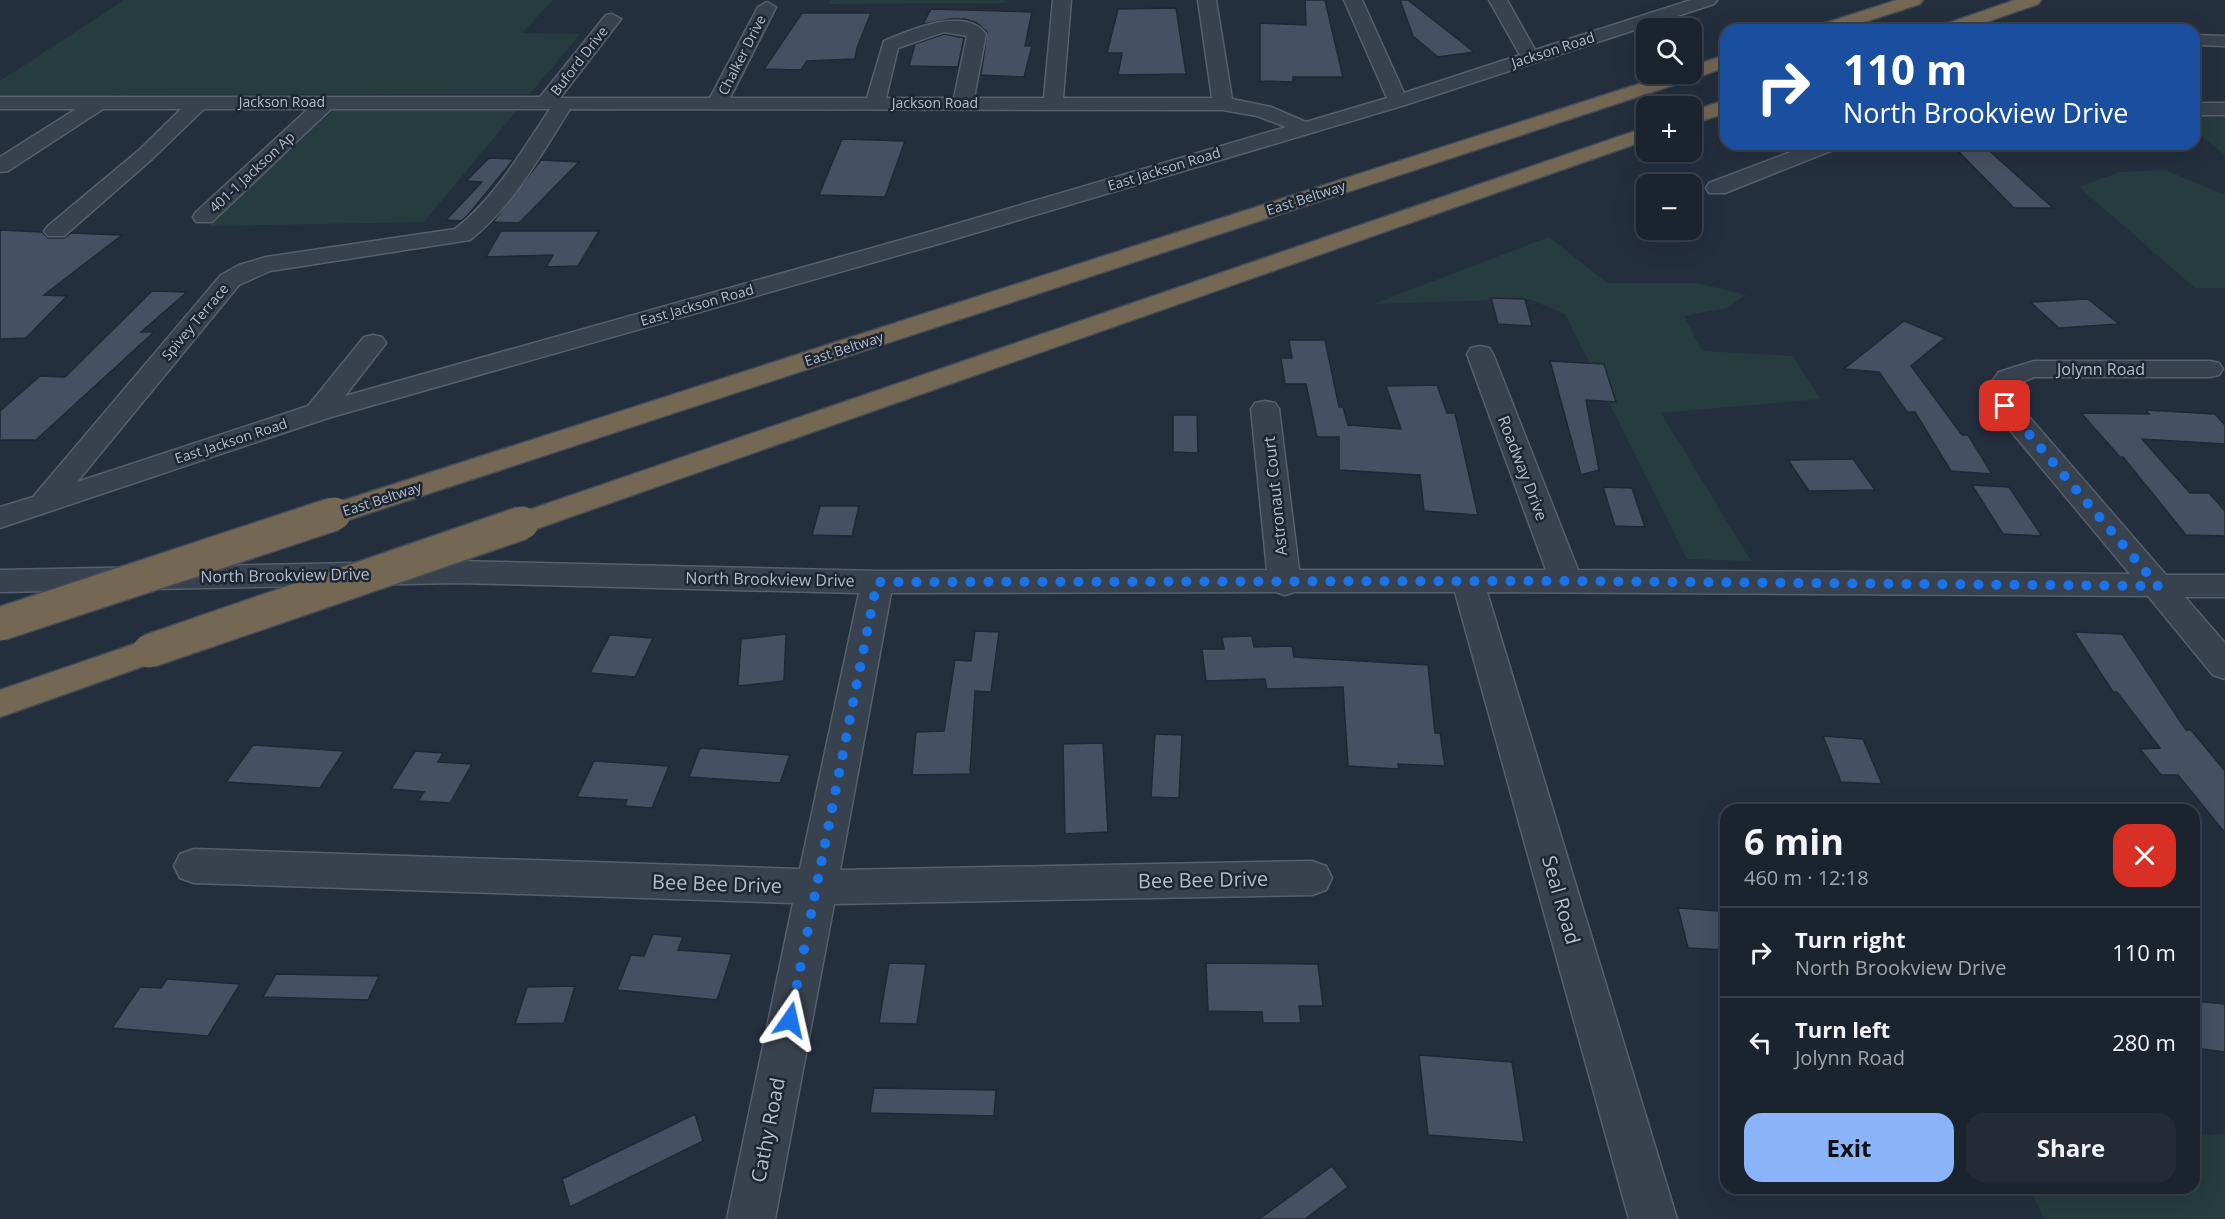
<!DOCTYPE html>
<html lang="en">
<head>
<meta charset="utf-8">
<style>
	:root { --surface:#1b232e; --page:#242b36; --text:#f1f3f6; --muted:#a0a4aa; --line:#39404a; --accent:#8ab4f8 }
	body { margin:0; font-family:"Open Sans",sans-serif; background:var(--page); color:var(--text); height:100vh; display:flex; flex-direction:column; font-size:22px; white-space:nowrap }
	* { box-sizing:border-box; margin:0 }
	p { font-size:20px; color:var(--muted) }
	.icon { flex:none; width:33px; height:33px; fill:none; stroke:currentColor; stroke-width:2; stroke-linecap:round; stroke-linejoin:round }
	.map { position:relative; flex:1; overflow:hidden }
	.side { position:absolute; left:1720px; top:804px; width:480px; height:390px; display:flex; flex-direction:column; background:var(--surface); border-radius:18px; box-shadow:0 6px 24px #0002,0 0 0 2px var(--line) }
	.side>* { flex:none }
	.hud { position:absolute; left:1720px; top:24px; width:480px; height:126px; border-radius:18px; box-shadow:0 6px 24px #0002,0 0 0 2px var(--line); background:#1a4fa0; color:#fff; overflow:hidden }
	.fabs { position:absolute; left:1636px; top:18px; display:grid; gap:12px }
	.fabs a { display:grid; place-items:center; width:66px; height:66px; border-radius:12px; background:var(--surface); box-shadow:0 6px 24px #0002,0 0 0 2px var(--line); font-size:30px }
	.pin { position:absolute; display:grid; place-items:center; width:51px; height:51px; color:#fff; margin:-26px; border-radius:12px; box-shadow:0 3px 9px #0006 }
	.me { position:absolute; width:66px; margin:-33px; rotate:11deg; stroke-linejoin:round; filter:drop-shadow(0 0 4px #0008) }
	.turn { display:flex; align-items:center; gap:21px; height:126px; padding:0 24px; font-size:27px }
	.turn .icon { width:78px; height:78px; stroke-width:2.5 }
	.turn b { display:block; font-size:42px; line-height:51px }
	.round { display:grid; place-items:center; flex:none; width:63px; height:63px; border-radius:18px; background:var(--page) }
	.head { display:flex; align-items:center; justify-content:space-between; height:102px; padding:0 24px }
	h1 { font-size:36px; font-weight:700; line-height:45px }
	.action { display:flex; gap:12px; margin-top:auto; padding:12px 24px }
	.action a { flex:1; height:69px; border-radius:18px; background:var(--accent); color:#111; font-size:24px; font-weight:700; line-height:69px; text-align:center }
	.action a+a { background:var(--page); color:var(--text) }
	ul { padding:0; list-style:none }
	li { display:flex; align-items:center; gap:18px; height:90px; padding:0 24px; border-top:2px solid var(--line) }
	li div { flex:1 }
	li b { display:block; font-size:22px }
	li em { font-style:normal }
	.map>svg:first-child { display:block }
	.green { fill:#263c3f }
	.building { fill:#455162; stroke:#1f2835; stroke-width:1.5 }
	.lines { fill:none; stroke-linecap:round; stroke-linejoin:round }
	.minor-casing { stroke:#565f6c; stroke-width:3 }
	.highway-casing { stroke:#434c59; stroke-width:3 }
	.minor { fill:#38414e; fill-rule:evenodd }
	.highway { fill:#746855; fill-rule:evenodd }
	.highway-bridge-casing { stroke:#434c59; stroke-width:36; stroke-linecap:butt }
	.highway-bridge { stroke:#746855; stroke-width:33 }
	.route { stroke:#1a73e8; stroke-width:10; stroke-dasharray:0 18 }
	.labels { text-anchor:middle; stroke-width:5; stroke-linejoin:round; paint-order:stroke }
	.far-street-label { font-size:14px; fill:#b4bcc9; stroke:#1d2633 }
	.street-label { font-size:16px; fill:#b4bcc9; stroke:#1d2633 }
	.near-street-label { font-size:20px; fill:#b4bcc9; stroke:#1d2633 }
</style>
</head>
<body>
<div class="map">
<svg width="2225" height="1219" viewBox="0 0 2225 1219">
	<rect width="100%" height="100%" fill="#242f3e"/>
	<path class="green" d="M 124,0 L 553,0 L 522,33 L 580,34 L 530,94 L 0,95 L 0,81 Z
		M 830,0 L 1005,0 L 1004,3 L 828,4 Z
		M 333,110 L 517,110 L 424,222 L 209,226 Z
		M 2195,115 L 2225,116 L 2225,155 L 2195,131 Z
		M 2165,170 L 2225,195 L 2225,288 L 2195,288 L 2079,187 L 2120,172 Z
		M 1549,237 L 1607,283 L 1696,283 L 1746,295 L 1727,308 L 1684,316 L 1702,351 L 1793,356 L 1820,399 L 1661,413 L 1751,561 L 1687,559 L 1565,314 L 1529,299 L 1373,304 Z
		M 2225,1134 L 2225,1219 L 2044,1219 L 2029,1188 L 2194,1188 L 2195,1136 Z"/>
	<path class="building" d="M 1305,0 L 1325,0 L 1343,77 L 1293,77 L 1293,82 L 1260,81 L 1260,23 L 1306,25 Z
		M 1400,0 L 1408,0 L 1474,52 L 1438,57 L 1413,36 Z
		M 1176,8 L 1186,74 L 1118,75 L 1122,53 L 1107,53 L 1118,9 Z
		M 931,9 L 1032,12 L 1025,46 L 1032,46 L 1024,77 L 981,75 L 987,32 L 977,23 L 965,19 L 951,19 L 923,24 Z
		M 802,13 L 871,13 L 857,48 L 855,59 L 807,61 L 801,70 L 764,69 Z
		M 944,34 L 964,38 L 958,67 L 909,66 L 915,44 Z
		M 842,139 L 905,141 L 885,197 L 819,195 Z
		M 1951,144 L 1982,144 L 2053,208 L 2014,208 Z
		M 489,158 L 514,159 L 468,215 L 461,221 L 446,220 L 482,182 L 466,181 Z
		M 541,160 L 579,162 L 519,223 L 493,222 Z
		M 0,230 L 42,232 L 48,238 L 64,238 L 71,233 L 122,235 L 44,295 L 67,296 L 26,338 L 0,339 Z
		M 501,231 L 599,231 L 578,266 L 546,267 L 553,255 L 486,257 Z
		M 152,291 L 187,292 L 141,332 L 154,332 L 36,440 L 0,440 L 0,411 L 40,376 L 65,377 Z
		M 1491,298 L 1525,299 L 1532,326 L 1498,324 Z
		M 2088,299 L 2119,324 L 2059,328 L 2030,302 Z
		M 1904,321 L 1945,338 L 1911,366 L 1962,435 L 1968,435 L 1992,474 L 1951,471 L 1915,412 L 1907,412 L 1879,372 L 1844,369 Z
		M 1289,340 L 1325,340 L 1339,407 L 1343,407 L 1348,425 L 1401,429 L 1386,386 L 1437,385 L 1447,413 L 1455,413 L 1478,515 L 1424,511 L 1420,475 L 1339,470 L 1339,437 L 1317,437 L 1306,384 L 1285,384 L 1281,358 L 1292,358 Z
		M 1550,361 L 1604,364 L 1616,402 L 1586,400 L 1599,470 L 1581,475 Z
		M 2146,410 L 2215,414 L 2225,425 L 2225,444 L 2142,439 L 2190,493 L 2209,493 L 2225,511 L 2225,536 L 2186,535 L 2123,457 L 2120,457 L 2081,413 L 2149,414 Z
		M 1173,415 L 1197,415 L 1198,453 L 1173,452 Z
		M 1853,459 L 1875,490 L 1809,491 L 1788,460 Z
		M 1972,485 L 2009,487 L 2042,536 L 2003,534 Z
		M 1603,487 L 1632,488 L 1645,527 L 1615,526 Z
		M 820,506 L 859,506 L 852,536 L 812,535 Z
		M 975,631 L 999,632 L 991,692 L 975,691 L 970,774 L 912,775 L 916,732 L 944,731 L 955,660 L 971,661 Z
		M 2074,632 L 2122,634 L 2186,730 L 2191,730 L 2225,771 L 2225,833 L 2178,775 L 2161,775 L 2140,749 L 2160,748 L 2117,692 L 2113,692 Z
		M 786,634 L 784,681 L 738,686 L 741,639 Z
		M 610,635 L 653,638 L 635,677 L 590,673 Z
		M 1252,636 L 1254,647 L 1292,646 L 1294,657 L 1428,665 L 1435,733 L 1440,733 L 1445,766 L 1398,764 L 1399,769 L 1348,766 L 1343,687 L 1267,689 L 1265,679 L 1206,681 L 1202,649 L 1224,649 L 1222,637 Z
		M 1155,734 L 1182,735 L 1179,798 L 1151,797 Z
		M 1823,736 L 1863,739 L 1882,784 L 1841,782 Z
		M 1103,743 L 1108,832 L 1065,834 L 1063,744 Z
		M 253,745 L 344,751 L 320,788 L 226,782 Z
		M 700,748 L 790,755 L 780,783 L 689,777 Z
		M 415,751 L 443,753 L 438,762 L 472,764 L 450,803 L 418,801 L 424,792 L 391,789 Z
		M 594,761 L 669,766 L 652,808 L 625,806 L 627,800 L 577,797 Z
		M 1678,908 L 1720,911 L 1726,933 L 1726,950 L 1688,948 Z
		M 653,934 L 683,937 L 678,950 L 732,954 L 717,1000 L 617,990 L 631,955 L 644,956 Z
		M 889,963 L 926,964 L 917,1024 L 879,1023 Z
		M 1206,963 L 1318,964 L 1323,1006 L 1299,1006 L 1301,1023 L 1263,1023 L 1262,1012 L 1208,1011 Z
		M 276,974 L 379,976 L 368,1000 L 263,997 Z
		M 167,979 L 240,984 L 208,1036 L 112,1028 L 140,987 L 161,988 Z
		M 575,986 L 564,1023 L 515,1024 L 527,987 Z
		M 2194,1001 L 2225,1004 L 2225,1052 L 2194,1048 Z
		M 1419,1055 L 1512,1062 L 1524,1142 L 1428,1135 Z
		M 874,1088 L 996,1090 L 994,1116 L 870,1113 Z
		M 695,1114 L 703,1141 L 570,1207 L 562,1179 Z
		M 1332,1166 L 1348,1187 L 1305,1219 L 1259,1219 Z"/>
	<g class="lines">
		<defs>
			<path id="minor" d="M 1053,0 L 1071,0 L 1063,98 L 1212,98 L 1198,0 L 1216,0 L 1232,99 L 1271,107 L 1306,122 L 1387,98 L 1344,0 L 1362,0 L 1404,93 L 1520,55 L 1489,0 L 1507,0 L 1535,50 L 1691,0 L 1717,0 L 1714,4 L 1405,105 L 938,244 L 328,418 L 0,528 L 0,507 L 33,497 L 221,275 L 239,265 L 266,257 L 455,229 C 496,197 521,152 550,109 L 331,109 L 212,222 L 196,222 L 193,217 L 196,212 L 308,109 L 204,109 L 152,159 L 64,236 L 48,236 L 44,231 L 48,226 L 138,151 L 181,109 L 103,109 L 8,171 L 0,172 L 0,157 L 76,109 L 0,109 L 0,97 L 540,97 L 606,15 L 612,14 L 621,19 L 560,98 L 710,98 L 758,7 L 767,2 L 776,7 L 730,98 L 867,98 L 884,41 C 908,31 965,5 986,34 L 974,98 L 1044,98 ZM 944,32 L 967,36 L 954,98 L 886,98 L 898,48 ZM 570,109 L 1223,110 L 1257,116 L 1286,127 L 922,234 L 345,396 L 386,343 L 382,337 L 373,335 L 364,337 L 308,406 L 77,482 L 239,285 L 270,271 L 470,240 C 514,205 540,156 570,109 Z
				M 2194,35 L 2225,36 L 2225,46 L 2194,45 Z
				M 2194,103 L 2225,103 L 2225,115 L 2194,115 Z
				M 1812,144 L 1841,144 L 1838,148 L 1725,193 L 1709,193 L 1706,188 L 1709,183 Z
				M 1480,346 L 1489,348 L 1493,354 L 1578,570 L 2130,574 L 1995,412 L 1985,391 L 1999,372 L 2034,361 L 2210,361 L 2219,363 L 2223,369 L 2219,375 L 2210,377 L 2034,377 L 2018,384 L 2013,391 L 2018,404 L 2166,575 L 2225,575 L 2225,597 L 2185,597 L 2225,643 L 2225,679 L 2213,675 L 2148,596 L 1487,592 L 1677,1219 L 1629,1219 L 1455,592 L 1294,592 L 1285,595 L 1276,592 L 891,593 L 840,870 L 1312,861 L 1326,866 L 1332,878 L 1326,890 L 1312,895 L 834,904 L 775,1219 L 727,1219 L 793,903 L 194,883 L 180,878 L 174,866 L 180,854 L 194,849 L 800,869 L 859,593 L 457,583 L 0,592 L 0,570 L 457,561 L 877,571 L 1267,570 L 1251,409 L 1255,403 L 1265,401 L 1275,403 L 1279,409 L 1299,570 L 1546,570 L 1467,354 L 1471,348 Z"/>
			<path id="highway" d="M 1897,0 L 1923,0 L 1920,4 L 1840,30 L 1813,30 L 1816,26 Z
				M 2015,0 L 2041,0 L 2038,4 L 1963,30 L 1937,30 L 1940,26 Z
				M 1726,55 L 1726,67 L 1695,78 L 345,521 L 334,524 L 323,521 L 319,514 L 323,507 L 1670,74 L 1692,74 L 1692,66 Z
				M 1726,100 L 1726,113 L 1692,124 L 1692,111 Z
				M 1647,127 L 1647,140 L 533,530 L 522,533 L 511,530 L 507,523 L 511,516 Z
				M 149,639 L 161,642 L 166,651 L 161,660 L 0,717 L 0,690 Z"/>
		</defs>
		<use href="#minor" class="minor-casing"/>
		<use href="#highway" class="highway-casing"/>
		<use href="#minor" class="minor"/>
		<use href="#highway" class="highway"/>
		<defs>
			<path id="highway-bridge" d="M 0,624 L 334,514
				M 149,651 L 522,523"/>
		</defs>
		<use href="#highway-bridge" class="highway-bridge-casing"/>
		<use href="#highway-bridge" class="highway-bridge"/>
	</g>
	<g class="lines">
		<path class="route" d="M 790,1020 L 877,582 L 1566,581 L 2158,586 L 2005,406"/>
	</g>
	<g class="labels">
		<g class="far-street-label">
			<text transform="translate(1553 50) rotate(-18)" y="5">Jackson Road</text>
			<text transform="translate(742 55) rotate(-63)" y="5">Chalker Drive</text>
			<text transform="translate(579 61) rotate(-52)" y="5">Buford Drive</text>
			<text x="282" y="107">Jackson Road</text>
			<text x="935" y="108">Jackson Road</text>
			<text transform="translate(1164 169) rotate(-17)" y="5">East Jackson Road</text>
			<text transform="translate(252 172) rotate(-43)" y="5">401-1 Jackson Ap</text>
			<text transform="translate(1306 198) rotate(-18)" y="5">East Beltway</text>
			<text transform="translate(697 305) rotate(-16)" y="5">East Jackson Road</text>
			<text transform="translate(195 322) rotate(-50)" y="5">Spivey Terrace</text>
			<text transform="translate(844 349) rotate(-18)" y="5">East Beltway</text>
			<text transform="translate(231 441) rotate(-18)" y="5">East Jackson Road</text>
			<text transform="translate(382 499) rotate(-18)" y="5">East Beltway</text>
		</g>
		<g class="street-label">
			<text x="2101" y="375">Jolynn Road</text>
			<text transform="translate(1523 468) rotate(69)" y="6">Roadway Drive</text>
			<text transform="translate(1275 496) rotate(-96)" y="6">Astronaut Court</text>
			<text transform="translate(285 575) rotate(-1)" y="6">North Brookview Drive</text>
			<text transform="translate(770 579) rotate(1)" y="6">North Brookview Drive</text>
		</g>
		<g class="near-street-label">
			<text transform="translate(1203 880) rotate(-1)" y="7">Bee Bee Drive</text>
			<text transform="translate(717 884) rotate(2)" y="7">Bee Bee Drive</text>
			<text transform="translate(1561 900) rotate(74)" y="7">Seal Road</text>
			<text transform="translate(768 1130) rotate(-79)" y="7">Cathy Road</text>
		</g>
	</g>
</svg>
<div class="fabs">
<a><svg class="icon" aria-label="search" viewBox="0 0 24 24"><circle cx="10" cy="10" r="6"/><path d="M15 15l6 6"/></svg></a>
<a>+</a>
<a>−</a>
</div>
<div class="pin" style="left:2005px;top:406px;background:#d93025"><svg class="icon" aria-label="arrive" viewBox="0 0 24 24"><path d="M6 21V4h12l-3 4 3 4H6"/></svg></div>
<svg class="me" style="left:790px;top:1020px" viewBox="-20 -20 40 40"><path d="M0-17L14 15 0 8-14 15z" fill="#1a73e8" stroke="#fff" stroke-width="4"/></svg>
<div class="hud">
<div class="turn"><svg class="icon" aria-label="right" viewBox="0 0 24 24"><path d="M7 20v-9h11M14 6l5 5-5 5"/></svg><div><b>110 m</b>North Brookview Drive</div></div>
</div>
<section class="side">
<div class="head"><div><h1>6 min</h1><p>460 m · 12:18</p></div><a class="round" style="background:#d93025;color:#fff"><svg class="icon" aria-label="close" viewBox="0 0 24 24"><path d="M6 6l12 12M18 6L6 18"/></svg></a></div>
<ul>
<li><svg class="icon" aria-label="right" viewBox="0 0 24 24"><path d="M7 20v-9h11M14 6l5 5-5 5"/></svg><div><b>Turn right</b><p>North Brookview Drive</p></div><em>110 m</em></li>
<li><svg class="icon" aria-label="left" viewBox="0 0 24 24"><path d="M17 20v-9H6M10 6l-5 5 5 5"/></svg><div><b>Turn left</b><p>Jolynn Road</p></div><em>280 m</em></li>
</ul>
<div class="action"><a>Exit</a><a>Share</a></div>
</section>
</div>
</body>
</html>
